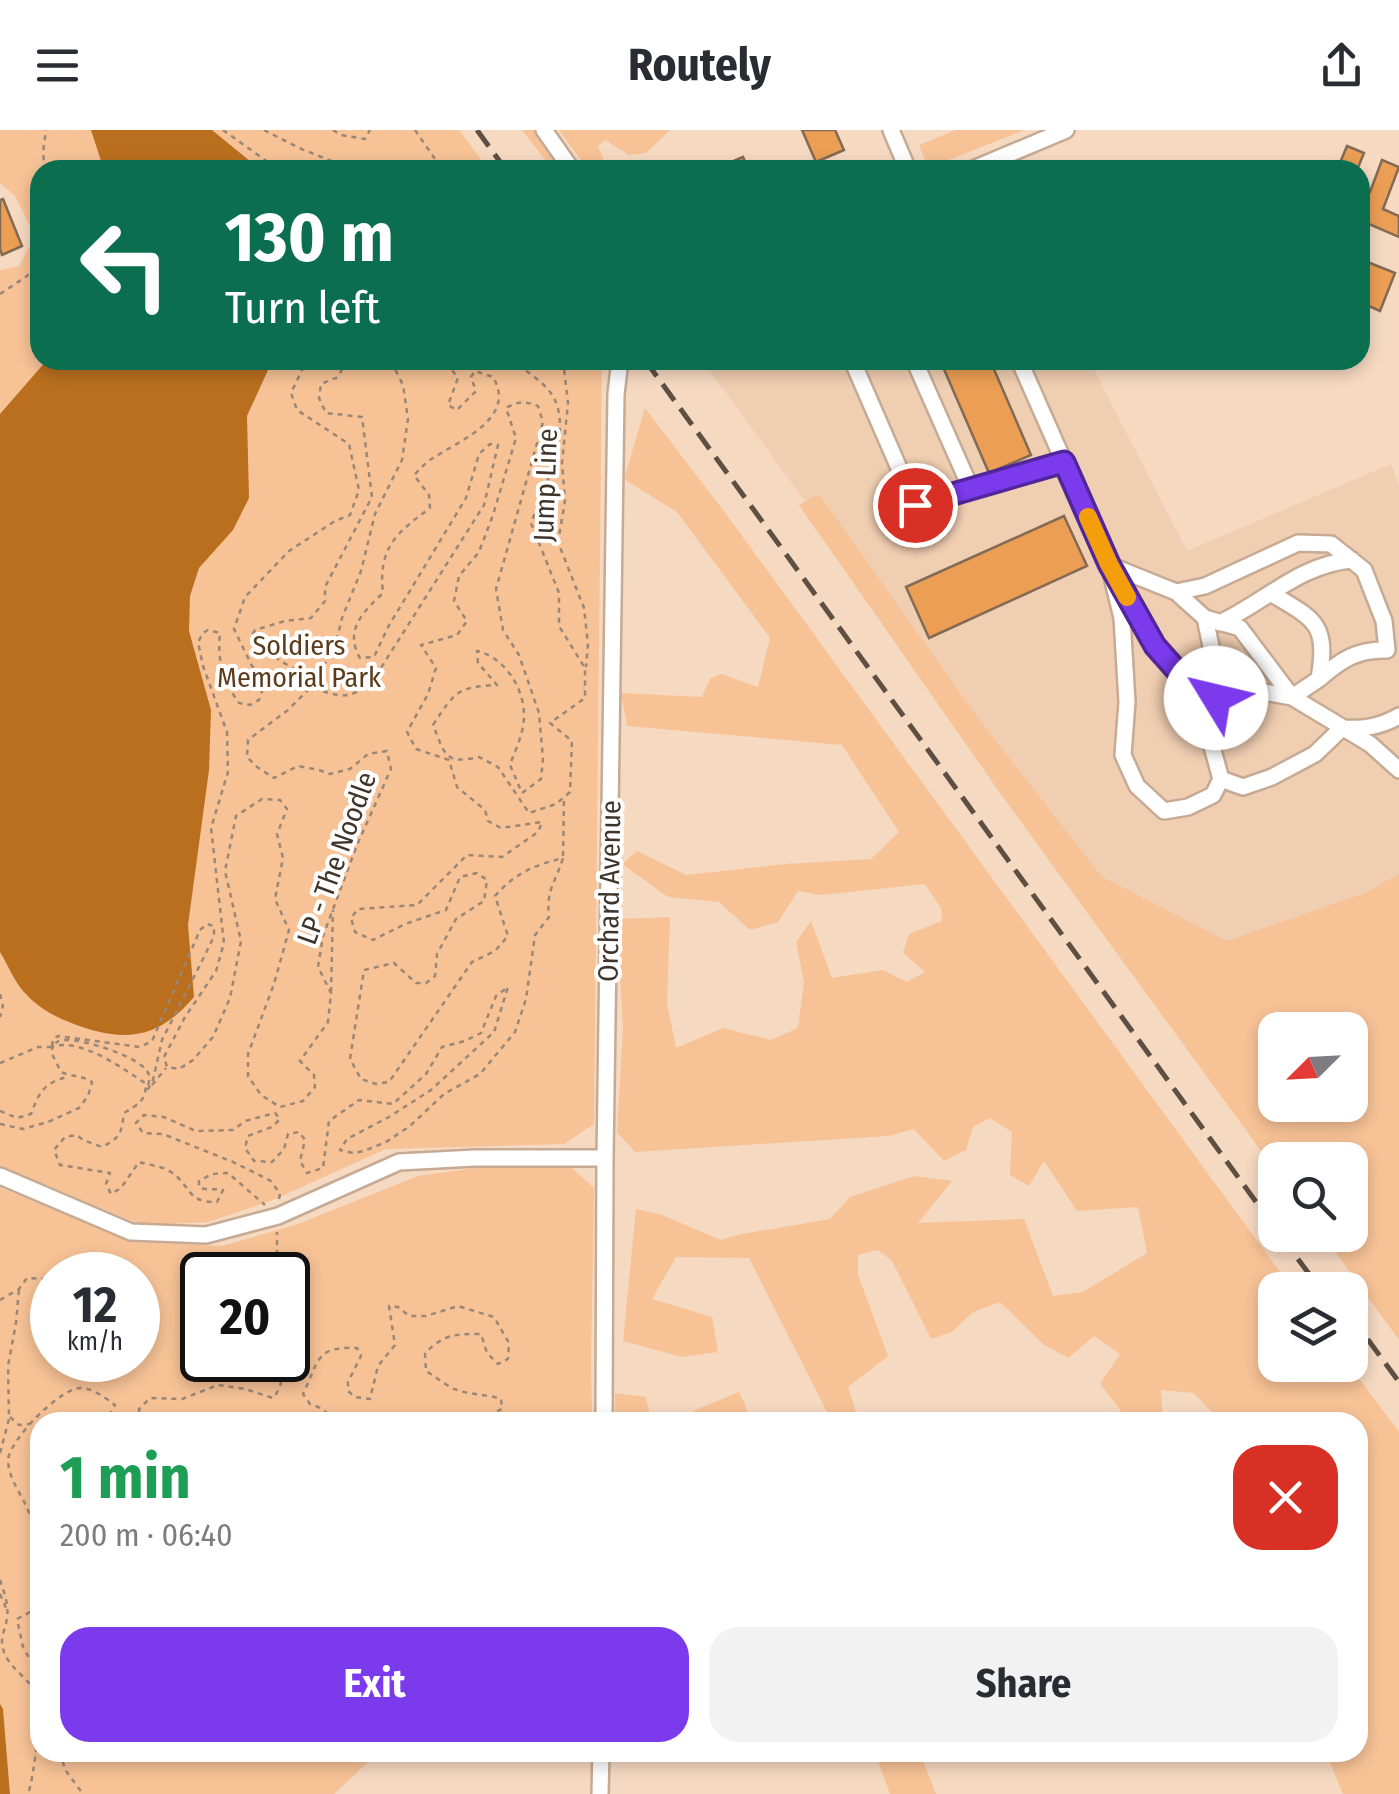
<!DOCTYPE html>
<html lang="en">
<head>
<meta charset="utf-8">
<style>
	:root { --surface:#fff; --page:#f2f2f3; --text:#2b2b33; --muted:#7c7c81; --accent:#7c3aed }
	body { margin:0; font-family:"Fira Sans Condensed",sans-serif; background:var(--page); color:var(--text); height:100vh; display:flex; flex-direction:column; font-size:38px; white-space:nowrap }
	* { box-sizing:border-box; margin:0 }
	p { font-size:32px; color:var(--muted) }
	.icon { flex:none; width:55px; height:55px; fill:none; stroke:currentColor; stroke-width:2; stroke-linecap:round; stroke-linejoin:round }
	.map { position:relative; flex:1; overflow:hidden }
	.sheet { position:absolute; left:30px; top:1282px; width:1338px; height:350px; display:flex; flex-direction:column; background:var(--surface); border-radius:30px; box-shadow:0 5px 15px #0003 }
	.sheet>* { flex:none }
	.banner { position:absolute; left:30px; top:30px; width:1340px; height:210px; border-radius:30px; box-shadow:0 5px 15px #0003; background:#0b6e4f; color:#fff; overflow:hidden }
	.needle { width:65px; rotate:246deg }
	.tools { position:absolute; left:1258px; top:882px; display:grid; gap:20px }
	.tools a { display:grid; place-items:center; width:110px; height:110px; border-radius:20px; background:var(--surface); box-shadow:0 5px 15px #0003; font-size:50px }
	.speed { position:absolute; left:30px; top:1122px; display:flex; gap:20px; font-size:50px; font-weight:700; text-align:center }
	.speed>* { display:grid; place-content:center; width:130px; height:130px; border-radius:50%; background:var(--surface); box-shadow:0 5px 15px #0003; line-height:1 }
	.speed small { font-size:25px; font-weight:400 }
	.speed .limit { border:5px solid #111; border-radius:15px; background:#fff; color:#111 }
	.pin { position:absolute; display:grid; place-items:center; width:85px; height:85px; color:#fff; margin:-42px; border:5px solid #fff; border-radius:50%; box-shadow:0 2px 10px #0007 }
	.me { position:absolute; width:110px; margin:-55px; rotate:306deg; stroke-linejoin:round; filter:drop-shadow(0 0 8px #0008) }
	.turn { display:flex; align-items:center; gap:35px; height:210px; padding:0 30px; font-size:45px }
	.turn .icon { width:130px; height:130px; stroke-width:2.5 }
	.turn b { display:block; font-size:70px; line-height:85px }
	.round { display:grid; place-items:center; flex:none; width:105px; height:105px; border-radius:30px; background:var(--page) }
	.summary { display:flex; align-items:center; justify-content:space-between; height:170px; padding:0 30px }
	h1 { font-size:60px; font-weight:700; line-height:75px; color:#1e9e55 }
	.action { display:flex; gap:20px; margin-top:auto; padding:20px 30px }
	.action a { flex:1; height:115px; border-radius:30px; background:var(--accent); color:#fff; font-size:40px; font-weight:700; line-height:115px; text-align:center }
	.action a+a { background:var(--page); color:var(--text) }
	header { display:flex; justify-content:space-between; align-items:center; height:130px; padding:0 30px; background:var(--surface); font-size:45px; font-weight:700 }
	.map>svg:first-child { display:block }
	.built { fill:#f0ceb1 }
	.green { fill:#f7c296; fill-rule:evenodd }
	.water { fill:#ba6f1e }
	.building { fill:#ec9e54; stroke:#836a54; stroke-width:2.5 }
	.lines { fill:none; stroke-linecap:round; stroke-linejoin:round }
	.minor-casing { stroke:#c6aa93; stroke-width:20 }
	.path { stroke:#9b8776; stroke-width:2.5; stroke-dasharray:5 5; stroke-linecap:butt }
	.minor { stroke:#fff; stroke-width:15 }
	.rail { stroke:#5d4f43; stroke-width:5; stroke-dasharray:20 10; stroke-linecap:butt }
	.route-casing { stroke:#51269a; stroke-width:25 }
	.route { stroke:#7c3aed; stroke-width:18 }
	.slow { stroke:#f59e0b; stroke-width:18 }
	.labels { text-anchor:middle; stroke-width:8; stroke-linejoin:round; paint-order:stroke }
	.street-label { font-size:28px; fill:#3f342a; stroke:#fff }
	.park-label { font-size:28px; fill:#5b3b1c; stroke:#fff }
</style>
</head>
<body>
<header><svg class="icon" aria-label="menu" viewBox="0 0 24 24"><path d="M4 6h16M4 12h16M4 18h16"/></svg>Routely<svg class="icon" aria-label="share" viewBox="0 0 24 24"><path d="M12 15V3M7 8l5-5 5 5M5 13v7h14v-7"/></svg></header>
<div class="map">
<svg width="1399" height="1664" viewBox="0 0 1399 1664">
	<rect width="100%" height="100%" fill="#f6d9c1"/>
	<path class="built" d="M 702,230 L 1089,230 L 1187,421 L 1391,334 L 1399,356 L 1399,764 L 1164,864 Z"/>
	<path class="green" d="M 0,0 L 459,0 L 489,40 L 40,40 L 40,230 L 602,230 L 594,994 L 564,1014 L 386,1019 L 273,1070 L 209,1092 L 142,1095 L 0,1036 L 0,140 L 19,136 L 35,106 L 15,66 L 0,53 Z
		M 522,0 L 535,0 L 564,40 L 553,40 Z
		M 559,0 L 670,0 L 646,23 L 629,25 L 605,10 L 598,16 L 606,36 L 612,40 L 588,40 Z
		M 956,0 L 1024,0 L 928,38 L 919,15 Z
		M 645,278 L 729,388 L 1293,1160 L 1275,1160 L 1275,1235 L 1349,1235 L 1399,1302 L 1399,1664 L 1343,1664 L 1326,1623 L 1358,1622 L 1358,1292 L 1181,1292 L 1188,1287 L 1207,1290 L 1211,1281 L 1194,1263 L 1161,1260 L 1163,1289 L 1169,1292 L 1117,1292 L 1121,1281 L 1100,1254 L 1120,1224 L 1094,1206 L 1068,1228 L 1043,1214 L 1000,1172 L 973,1182 L 952,1202 L 931,1209 L 892,1131 L 878,1120 L 858,1125 L 858,1145 L 888,1226 L 848,1257 L 859,1292 L 832,1292 L 749,1128 L 676,1127 L 652,1169 L 712,1187 L 718,1222 L 682,1227 L 623,1211 L 636,1079 L 662,1085 L 721,1110 L 737,1105 L 830,1089 L 850,1067 L 914,1046 L 952,1051 L 918,1093 L 1024,1089 L 1053,1166 L 1083,1162 L 1147,1123 L 1138,1077 L 1077,1081 L 1044,1031 L 1029,1056 L 1010,1045 L 1012,1002 L 990,988 L 973,997 L 966,1020 L 944,1031 L 914,999 L 888,1006 L 635,1022 L 617,1002 L 623,897 L 617,789 L 670,787 L 667,873 L 676,918 L 723,898 L 771,910 L 798,898 L 804,852 L 796,812 L 811,791 L 832,848 L 883,840 L 907,852 L 925,842 L 903,823 L 909,804 L 942,791 L 941,778 L 925,754 L 821,765 L 798,761 L 778,792 L 750,800 L 719,772 L 668,767 L 622,734 L 637,721 L 686,745 L 786,734 L 871,729 L 899,702 L 842,615 L 627,596 L 621,563 L 702,567 L 710,549 L 721,544 L 758,557 L 770,508 L 677,382 L 624,349 Z
		M 819,364 L 975,584 L 1102,747 L 1227,811 L 1365,763 L 1399,744 L 1399,1210 L 1323,1105 L 1350,1105 L 1350,1030 L 1275,1030 L 1275,1040 L 1000,663 L 799,375 ZM 1275,900 L 1350,900 L 1350,975 L 1275,975 Z
		M 503,1034 L 572,1038 L 594,1058 L 591,1231 L 592,1281 L 581,1292 L 40,1292 L 40,1622 L 378,1623 L 334,1664 L 10,1664 L 3,1580 L 0,1574 L 0,1058 L 135,1112 L 222,1116 L 298,1094 L 418,1046 ZM 52,1145 L 138,1145 L 138,1230 L 52,1230 ZM 202,1145 L 288,1145 L 288,1230 L 202,1230 Z
		M 739,1262 L 751,1288 L 746,1292 L 673,1292 L 698,1279 Z
		M 615,1263 L 646,1267 L 651,1292 L 615,1292 Z
		M 875,1623 L 920,1623 L 936,1664 L 890,1664 Z"/>
	<path class="water" d="M 91,0 L 212,0 L 261,40 L 104,40 Z
		M 47,230 L 275,230 L 268,240 L 247,286 L 249,368 L 233,400 L 199,438 L 190,466 L 189,501 L 211,580 L 209,640 L 188,795 L 194,867 C 157,911 121,913 69,892 C 53,886 36,876 24,862 C 14,851 8,835 0,822 L 0,284 Z
		M 0,1574 L 3,1579 L 10,1664 L 0,1664 Z"/>
	<path class="building" d="M 802,0 L 835,0 L 844,20 L 816,32 Z
		M 1347,16 L 1364,23 L 1357,40 L 1337,40 Z
		M 743,27 L 749,40 L 732,40 L 729,33 Z
		M 1382,30 L 1399,37 L 1383,79 L 1399,86 L 1399,107 L 1369,94 L 1360,118 L 1360,58 L 1370,62 Z
		M 3,69 L 22,116 L 2,125 L 0,119 L 0,70 Z
		M 1360,129 L 1395,143 L 1380,181 L 1360,172 Z
		M 940,230 L 990,230 L 1031,325 L 989,343 Z
		M 1064,386 L 1087,436 L 929,508 L 906,457 Z"/>
	<g class="lines">
		<defs>
			<path id="minor" d="M 544,0 L 572,40
				M 891,0 L 908,40
				M 971,40 L 1066,0
				M 852,230 L 915,375 L 1064,332 L 1019,230
				M 914,230 L 971,359
				M 1064,332 L 1109,435 L 1176,462 L 1205,456 L 1298,413 L 1331,414 L 1364,440 L 1384,491 L 1387,520 C 1357,519 1341,530 1319,549
				M 1109,435 L 1122,488 L 1127,572 L 1123,625 L 1137,656 L 1164,681 L 1188,677 L 1213,665 L 1221,649
				M 1119,451 L 1155,516 L 1188,553 L 1216,568 L 1219,554 L 1205,488 L 1176,462
				M 1272,464 C 1316,490 1328,494 1319,549 L 1292,567 L 1253,560 L 1216,568 L 1206,581 L 1209,606 L 1221,649 L 1243,657 L 1272,647 L 1315,624 L 1342,598 C 1364,599 1380,597 1399,586
				M 1205,488 L 1240,498 L 1292,567 L 1370,614 L 1399,640
				M 1220,493 C 1266,471 1301,434 1352,430
				M 0,1046 L 131,1102 L 206,1105 L 278,1086 L 399,1032 L 475,1028 L 605,1028
				M 604,1292 L 605,1028 L 616,264 L 620,230
				M 600,1664 L 601,1622"/>
		</defs>
		<use href="#minor" class="minor-casing"/>
		<path class="path" d="M 223,0 L 279,40
			M 264,0 L 299,18 L 354,40
			M 333,0 L 341,5 L 365,9 L 370,0
			M 415,0 L 435,29 L 439,40
			M 45,40 L 43,23 L 46,0
			M 0,164 L 27,146 L 40,131
			M 311,230 L 303,238 L 291,263 L 297,280 L 349,314 L 359,360 L 350,385 L 335,391 L 289,421 L 245,467 L 234,499 L 252,536 L 265,553 L 259,570 L 250,575 L 239,573 C 223,551 217,530 220,503 L 208,500 L 203,503 L 198,512 L 203,536 L 227,602 L 228,642 L 211,698 L 224,813 L 216,841 L 185,887 L 164,927 L 167,937 L 179,939 L 193,930 L 213,907 L 230,868 L 241,811 L 225,741 L 236,686 L 262,669 L 280,670 L 287,679 L 277,704 L 283,728 L 275,769 L 289,800 L 274,854 L 248,924 L 248,946 L 261,965 L 280,977 L 303,971 L 315,957 L 314,945 L 300,931 L 328,892 L 331,863 L 318,837 L 323,806 L 357,715 L 391,639 L 387,621 L 368,624 L 350,639 L 330,644 L 319,640 L 298,636 L 274,648 L 257,637 L 247,627 L 248,610 L 288,580 L 311,557 C 340,567 347,571 372,552 L 484,375 L 498,315 L 490,314 L 479,324 L 466,368 L 388,497 L 374,527 L 360,528 C 344,500 363,482 383,463 C 378,418 396,403 430,378 L 429,365 L 414,345 C 420,339 426,332 433,328 C 461,310 517,288 493,247 L 475,241 L 471,247 L 476,261 L 457,280 L 448,275 L 458,248 L 445,231 L 424,235 L 420,230
			M 347,230 L 338,247 L 321,254 L 319,268 L 326,283 L 362,287 L 372,367 L 325,457 L 325,471 L 311,488 L 285,491 L 255,500 L 251,507 L 257,516 L 310,549 L 333,525 L 342,488 L 361,441 L 375,384 L 402,330 L 408,289 L 403,255 L 393,235 L 383,230
			M 563,230 L 568,273 L 562,333 L 565,371 L 558,412 L 584,478 L 588,514 L 586,537
			M 563,726 L 564,669
			M 331,862 L 333,780
			M 0,864 L 3,876 L 0,887
			M 52,916 L 53,909 L 58,906 L 140,917 L 152,911 L 200,800 L 207,794 L 214,796 L 214,806 L 204,827 L 162,910 L 153,950 L 147,961
			M 0,933 L 38,917 L 52,917 C 58,911 57,910 66,910 C 83,909 137,926 147,941 C 151,947 149,950 148,956
			M 152,955 L 166,938
			M 0,981 L 17,988 L 31,984 C 39,962 44,953 67,947
			M 0,994 L 23,999 L 48,992 L 79,978 L 88,966 L 92,952 C 82,945 72,947 61,942 L 53,926 L 52,917 C 80,907 122,938 145,953 C 148,970 137,975 124,983 C 121,1004 121,1007 102,1017 L 83,1010 L 77,1005 L 65,1007 L 54,1020 L 60,1035 L 110,1043 L 106,1054 L 111,1064 L 121,1058 L 139,1032 C 148,1035 163,1036 171,1042 C 191,1055 186,1073 217,1072 L 223,1060 C 215,1058 206,1061 199,1057 L 199,1051 L 212,1044 L 228,1043 L 265,1075
			M 279,1069 L 280,1064 L 271,1051 L 233,1032 L 163,1004 L 143,1003 L 136,993 L 144,985 L 164,987 L 196,1001 L 233,1000 L 245,991 L 275,983 L 280,989 L 272,997 L 248,1006 L 245,1018 L 254,1031 L 272,1032 L 284,1019 L 288,1004 L 299,1002 L 305,1010 L 300,1031 L 307,1043 L 323,1038 L 329,991 L 359,970 L 393,974 L 426,944 L 442,917 L 465,911 L 481,903 L 496,866 L 508,857 L 494,902 L 431,960 L 389,987 L 347,1009 L 340,1020 L 353,1023 L 364,1021 L 386,1012 L 410,996 L 444,964 L 480,944 L 515,902 L 526,869 L 535,805 L 549,787 C 546,759 555,754 563,728 C 534,735 514,744 495,766 L 508,806 L 495,821 L 472,832 L 389,952 L 376,954 L 361,949 L 350,929 L 364,840 L 394,833 L 416,853 L 426,853 L 435,846 L 437,824 L 456,789 L 484,771 L 487,750 L 477,743 L 460,747 L 446,780 L 405,794 L 373,810 L 355,802 L 351,788 L 358,779 L 417,775 L 467,725 L 502,727 L 538,702 L 542,692 L 501,698 L 488,691 L 485,680 L 457,657 L 449,630 L 416,619 L 407,602 L 428,564 L 436,538 L 421,515 L 457,505 L 467,491 L 454,471 L 459,446 L 479,422 L 493,385 L 516,308 L 506,278 C 518,271 525,271 538,276 L 543,292 L 496,459 L 503,500 L 519,525 L 539,583 L 543,629 L 541,649 L 522,663 L 510,635 C 514,623 521,609 523,596 C 529,566 508,528 477,521 L 478,533 L 497,555 C 456,557 455,562 433,595 C 445,624 444,635 479,627 L 498,637 L 529,683 L 556,674 L 570,662 L 572,611 L 550,593 L 585,568 L 585,538 L 559,496 L 559,463 L 531,393 C 544,358 576,295 550,262 C 541,250 524,240 513,230
			M 277,1145 L 277,1102
			M 0,1170 L 19,1159 L 27,1148 L 48,1149
			M 10,1287 L 19,1295 L 29,1294
			M 140,1292 L 139,1279 L 150,1268 L 182,1269 L 218,1255 L 245,1259 L 273,1268 C 283,1256 283,1245 279,1230
			M 334,1292 C 328,1282 321,1277 310,1274 L 303,1264 C 319,1231 315,1216 357,1218 L 361,1226 L 348,1252 L 348,1261 L 355,1267 L 370,1269 L 378,1236 L 395,1215 L 389,1176 L 398,1177 L 409,1186 L 426,1186 L 458,1176 L 494,1187 L 509,1213 L 508,1229 L 498,1234 L 487,1223 L 481,1204 C 454,1204 445,1204 425,1223 L 426,1241 C 436,1247 446,1256 457,1260 C 471,1265 487,1264 501,1269 L 502,1279 L 476,1292
			M 0,1323 L 9,1289 L 8,1236 L 16,1193 L 19,1159
			M 40,1432 L 37,1427 C 35,1415 35,1401 31,1389 C 26,1369 9,1352 8,1331 C 8,1311 61,1257 81,1258 C 93,1258 105,1268 115,1275 L 106,1292
			M 0,1450 C 4,1462 9,1475 7,1488 C 6,1496 2,1504 2,1511 C 3,1536 25,1543 36,1563 C 43,1576 34,1648 28,1664
			M 0,1464 L 6,1478
			M 40,1481 L 32,1481 L 17,1489 L 23,1517 L 40,1547
			M 59,1622 L 66,1641 L 83,1664"/>
		<use href="#minor" class="minor"/>
		<path class="rail" d="M 477,0 L 506,40
			M 645,230 L 1275,1098
			M 1280,1105 L 1321,1160
			M 1350,1185 L 1399,1252"/>
	</g>
	<g class="lines">
		<defs>
			<path id="route" d="M 915,375 L 1064,332 L 1109,434 L 1155,516 L 1188,553 L 1216,568"/>
		</defs>
		<use href="#route" class="route-casing"/>
		<use href="#route" class="route"/>
		<path class="slow" d="M 1088,387 L 1109,434 L 1127,467"/>
	</g>
	<g class="labels">
		<g class="street-label">
			<text transform="translate(545 355) rotate(-88)" y="10">Jump Line</text>
			<text transform="translate(336 728) rotate(-70)" y="10">LP - The Noodle</text>
			<text transform="translate(609 761) rotate(-89)" y="10">Orchard Avenue</text>
		</g>
		<g class="park-label">
			<text x="299" y="525">Soldiers<tspan x="299" dy="32">Memorial Park</tspan></text>
		</g>
	</g>
</svg>
<div class="tools">
<a><svg class="needle" viewBox="-14 -14 28 28"><path d="M0-13l5 13h-10z" fill="#e53935"/><path d="M0 13l5-13h-10z" fill="#7c7c81"/></svg></a>
<a><svg class="icon" aria-label="search" viewBox="0 0 24 24"><circle cx="10" cy="10" r="6"/><path d="M15 15l6 6"/></svg></a>
<a><svg class="icon" aria-label="layers" viewBox="0 0 24 24"><path d="M12 4l9 5-9 5-9-5zM3 14l9 5 9-5"/></svg></a>
</div>
<div class="speed"><div>12<small>km/h</small></div><div class="limit">20</div></div>
<div class="pin" style="left:915px;top:375px;background:#d93025"><svg class="icon" aria-label="arrive" viewBox="0 0 24 24"><path d="M6 21V4h12l-3 4 3 4H6"/></svg></div>
<svg class="me" style="left:1216px;top:568px" viewBox="-20 -20 40 40"><circle r="19" fill="#fff"/><path d="M0-13L10 11 0 6-10 11z" fill="#7c3aed"/></svg>
<div class="banner">
<div class="turn"><svg class="icon" aria-label="left" viewBox="0 0 24 24"><path d="M17 20v-9H6M10 6l-5 5 5 5"/></svg><div><b>130 m</b>Turn left</div></div>
</div>
<section class="sheet">
<div class="summary"><div><h1>1 min</h1><p>200 m · 06:40</p></div><a class="round" style="background:#d93025;color:#fff"><svg class="icon" aria-label="close" viewBox="0 0 24 24"><path d="M6 6l12 12M18 6L6 18"/></svg></a></div>
<div class="action"><a>Exit</a><a>Share</a></div>
</section>
</div>
</body>
</html>
